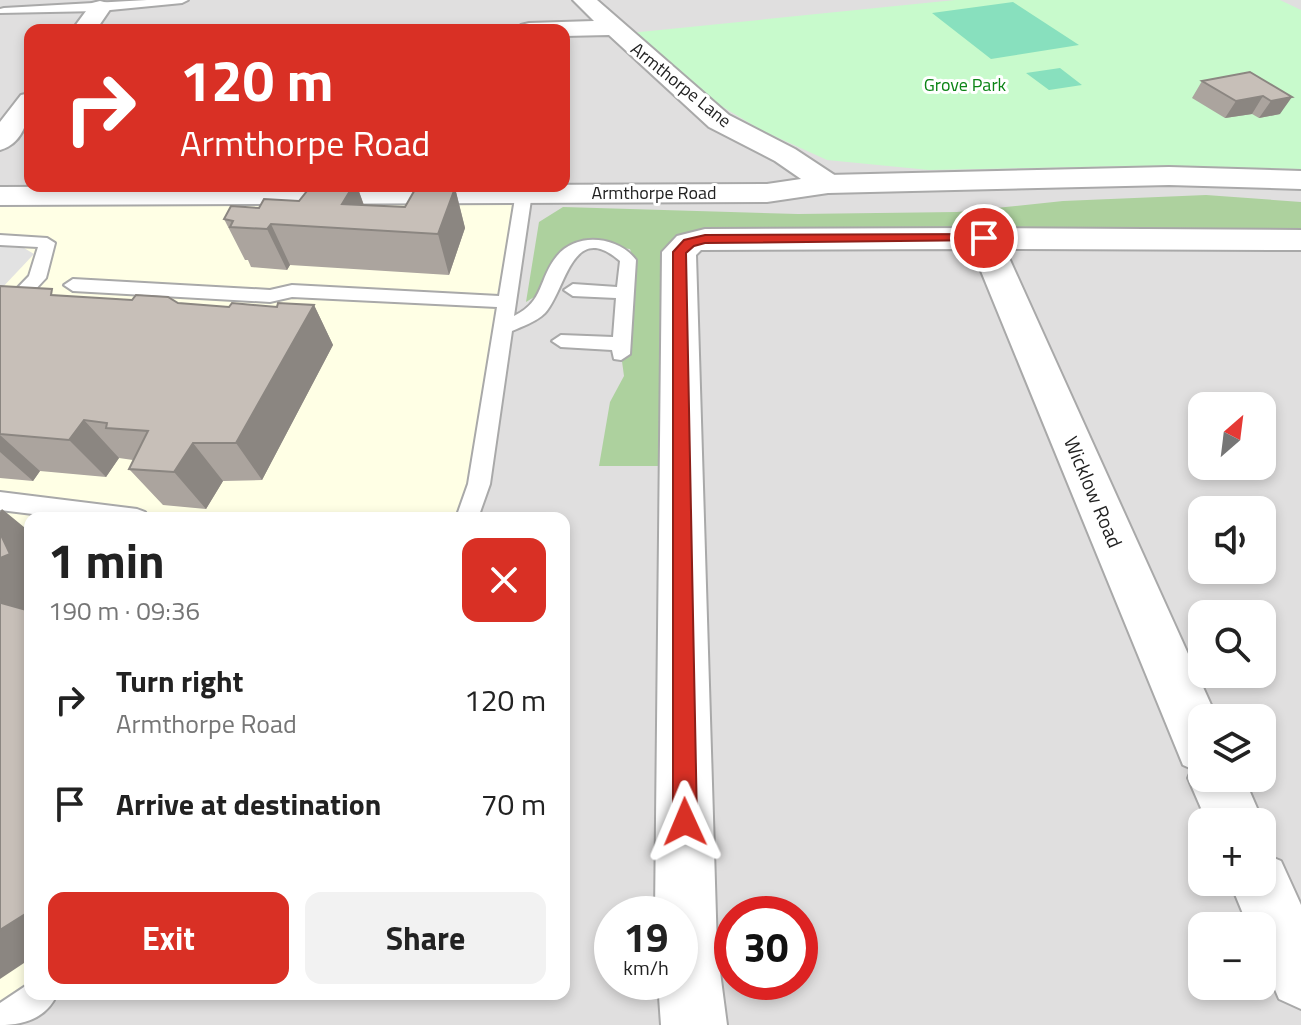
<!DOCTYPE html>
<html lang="en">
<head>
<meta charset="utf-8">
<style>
	:root { --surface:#fff; --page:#f2f2f2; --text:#222; --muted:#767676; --accent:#d93025 }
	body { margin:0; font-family:"Titillium Web",sans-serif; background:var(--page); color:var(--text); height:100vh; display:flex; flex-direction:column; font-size:30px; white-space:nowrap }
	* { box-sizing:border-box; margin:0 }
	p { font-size:26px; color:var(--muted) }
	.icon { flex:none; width:44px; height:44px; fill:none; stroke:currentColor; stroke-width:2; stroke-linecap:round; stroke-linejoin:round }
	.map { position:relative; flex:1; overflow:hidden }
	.side { position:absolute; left:24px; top:512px; width:546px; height:488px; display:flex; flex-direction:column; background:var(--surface); border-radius:16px; box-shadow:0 4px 12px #0003 }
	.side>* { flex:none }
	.hud { position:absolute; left:24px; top:24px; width:546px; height:168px; border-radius:16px; box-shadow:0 4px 12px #0003; background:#d93025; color:#fff; overflow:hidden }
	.needle { width:52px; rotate:28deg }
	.tools { position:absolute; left:1188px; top:392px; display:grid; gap:16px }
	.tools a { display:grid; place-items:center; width:88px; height:88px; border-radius:16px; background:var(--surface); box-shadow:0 4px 12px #0003; font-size:40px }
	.speed { position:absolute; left:594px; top:896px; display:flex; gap:16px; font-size:40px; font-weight:700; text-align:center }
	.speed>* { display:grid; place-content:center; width:104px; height:104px; border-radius:50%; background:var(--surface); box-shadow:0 4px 12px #0003; line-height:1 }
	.speed small { font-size:20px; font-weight:400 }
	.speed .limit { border:12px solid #d22; background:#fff; color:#111 }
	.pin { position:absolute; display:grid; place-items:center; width:68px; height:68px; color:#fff; margin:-34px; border:4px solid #fff; border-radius:50%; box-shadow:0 2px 8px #0007 }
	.me { position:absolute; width:88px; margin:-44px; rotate:359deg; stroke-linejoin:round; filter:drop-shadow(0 0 6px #0008) }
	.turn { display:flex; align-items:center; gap:28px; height:168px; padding:0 24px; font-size:36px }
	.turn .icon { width:104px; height:104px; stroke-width:2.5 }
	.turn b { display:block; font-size:56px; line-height:68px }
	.round { display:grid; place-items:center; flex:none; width:84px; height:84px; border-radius:16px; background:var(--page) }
	.overview { display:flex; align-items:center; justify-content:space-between; height:136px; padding:0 24px }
	h1 { font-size:48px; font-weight:700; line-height:60px }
	.action { display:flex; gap:16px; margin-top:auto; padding:16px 24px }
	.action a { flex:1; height:92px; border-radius:16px; background:var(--accent); color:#fff; font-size:32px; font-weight:700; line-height:92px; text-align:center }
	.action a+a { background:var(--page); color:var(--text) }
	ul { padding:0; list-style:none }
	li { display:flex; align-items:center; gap:24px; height:104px; padding:0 24px }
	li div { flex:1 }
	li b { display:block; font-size:30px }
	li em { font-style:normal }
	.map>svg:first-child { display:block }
	.residential { fill:#e0dfdf; fill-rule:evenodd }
	.education { fill:#ffffe5 }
	.forest { fill:#add19e }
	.park { fill:#c8facc }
	.pitch { fill:#88e0be }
	.parking { fill:#e2e2e2 }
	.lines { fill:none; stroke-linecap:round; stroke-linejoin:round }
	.service-casing { stroke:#a9a9a9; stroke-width:4 }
	.minor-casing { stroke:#a9a9a9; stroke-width:4 }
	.tertiary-casing { stroke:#a9a9a9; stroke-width:4 }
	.service { fill:#fff; fill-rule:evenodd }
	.minor { fill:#fff; fill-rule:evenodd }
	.tertiary { fill:#fff; fill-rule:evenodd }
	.wall { fill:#aba49e }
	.shaded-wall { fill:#8b8681 }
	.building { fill:#c7bfb8; stroke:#8b8681; stroke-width:2 }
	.route { fill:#d93025; stroke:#8d1f18; stroke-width:2 }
	.labels { text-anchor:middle; stroke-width:6; stroke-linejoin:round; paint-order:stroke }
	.far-street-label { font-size:18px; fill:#222; stroke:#fff }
	.far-park-label { font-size:18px; fill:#0c8416; stroke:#fff }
	.street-label { font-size:20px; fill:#222; stroke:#fff }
</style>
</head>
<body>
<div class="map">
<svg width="1301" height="1025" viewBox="0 0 1301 1025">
	<rect width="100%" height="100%" fill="#f2efe9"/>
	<path class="residential" d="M 0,0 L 1301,0 L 1301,1025 L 0,1025 ZM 30,30 L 564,30 L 564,186 L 30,186 ZM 1202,406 L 1262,406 L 1262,466 L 1202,466 ZM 1202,510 L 1262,510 L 1262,570 L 1202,570 ZM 30,518 L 564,518 L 564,994 L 30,994 ZM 1202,614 L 1262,614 L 1262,674 L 1202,674 ZM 1202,718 L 1262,718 L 1262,778 L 1202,778 ZM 1202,822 L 1262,822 L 1262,882 L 1202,882 ZM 612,914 L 680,914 L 680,982 L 612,982 ZM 732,914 L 800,914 L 800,982 L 732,982 ZM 1202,926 L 1262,926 L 1262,986 L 1202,986 Z"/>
	<path class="education" d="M 524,193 L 467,518 L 30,518 L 30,994 L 0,1022 L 0,202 Z"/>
	<path class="forest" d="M 1206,195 L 1301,202 L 1301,232 L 722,229 L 676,235 L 669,253 L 661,466 L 599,466 L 610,402 L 624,376 L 621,354 L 634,302 L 635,264 L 630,249 C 588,244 552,247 539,294 L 526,302 L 539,222 L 563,207 L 798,214 L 957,212 L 1063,201 Z"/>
	<path class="park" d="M 955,0 L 1280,0 L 1301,10 L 1301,169 L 1131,166 L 929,170 L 827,160 L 761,130 L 693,89 L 630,33 Z"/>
	<path class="pitch" d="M 1013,2 L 1079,45 L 991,59 L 932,13 Z
		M 1060,68 L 1082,85 L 1049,90 L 1026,73 Z"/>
	<path class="parking" d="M 0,246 L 24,248 L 34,254 L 0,290 Z"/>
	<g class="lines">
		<defs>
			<path id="service" d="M 147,0 L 188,0 L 182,3 L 100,11 L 0,13 L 0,9 L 4,8 Z
				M 517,186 L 533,186 L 514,316 C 545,301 538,279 557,256 C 577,231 619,237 636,260 L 630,354 L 621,360 L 614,359 L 612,350 L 561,347 L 552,341 L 561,335 L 613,337 L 616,298 L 573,296 L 564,290 L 573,284 L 617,287 L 620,261 C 572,219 566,290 545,313 C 536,322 523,326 512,331 L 490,484 L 478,518 L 456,518 L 468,484 L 497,307 L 292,297 L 270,302 L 73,291 L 64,285 L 73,279 L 270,290 L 292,285 L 499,296 Z
				M 0,235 L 47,238 L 55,243 L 46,278 L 6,321 L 0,323 L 0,306 L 29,276 L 38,247 L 0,245 Z
				M 0,492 L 137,509 L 145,512 L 148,518 L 65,518 L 0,510 Z
				M 30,983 L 30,994 L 57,994 C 47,1018 24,1025 0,1025 L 0,1003 Z"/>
			<path id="minor" d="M 573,0 L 597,0 L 729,115 L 795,149 L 839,178 L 843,184 L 839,190 L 828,193 L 817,190 L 775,161 L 709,127 L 609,35 L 564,36 L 564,30 L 517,30 L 521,25 L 529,23 L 594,21 Z
				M 100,1 L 108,3 L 111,8 L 96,30 L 72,30 L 92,3 Z
				M 30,93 C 30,115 25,143 0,150 L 0,122 L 21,95 Z
				M 984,228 L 1301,230 L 1301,250 L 1005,249 L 1217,718 L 1202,718 L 1202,778 L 1244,778 L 1263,822 L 1262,826 L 1262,822 L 1207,822 L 1188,778 L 1192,769 L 1183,765 L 972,249 L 701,250 L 696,255 L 717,949 L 727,1025 L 661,1025 L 658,982 L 680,982 L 680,914 L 655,914 L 662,252 L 677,236 L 705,229 Z
				M 1262,853 L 1281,861 L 1301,905 L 1301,1009 L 1279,999 L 1262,959 L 1262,926 L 1248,926 L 1230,882 L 1262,882 Z"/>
			<path id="tertiary" d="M 1169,167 L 1301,171 L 1301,189 L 1169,185 L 828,193 L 767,202 L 0,205 L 0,187 L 767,184 L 828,175 Z"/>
		</defs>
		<use href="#service" class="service-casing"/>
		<use href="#minor" class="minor-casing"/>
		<use href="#tertiary" class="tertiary-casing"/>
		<use href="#service" class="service"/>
		<use href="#minor" class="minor"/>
		<use href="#tertiary" class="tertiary"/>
	</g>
	<path class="wall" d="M 1250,72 L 1280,114 L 1259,118 L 1252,114 L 1225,118 L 1192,98 L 1202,81 Z
		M 311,186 L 357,186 L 364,205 L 405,207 L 455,188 L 465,228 L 449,275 L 290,265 L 287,270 L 251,267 L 248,260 L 245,260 L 224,219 L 259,208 L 299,201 Z
		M 0,286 L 56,295 L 229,307 L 314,305 L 333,345 L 262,480 L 223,481 L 206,509 L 163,505 L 129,469 L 133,460 L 119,458 L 106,477 L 40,471 L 33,481 L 0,478 Z"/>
	<path class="shaded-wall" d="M 1263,96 L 1252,114 L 1225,118 L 1236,101 Z
		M 1292,97 L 1280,114 L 1259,118 L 1271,101 Z
		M 353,186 L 357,186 L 370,223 L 342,204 Z
		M 455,188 L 465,228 L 449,275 L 438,234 Z
		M 271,224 L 290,265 L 287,270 L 267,229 Z
		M 314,305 L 333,345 L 262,480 L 236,443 Z
		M 84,420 L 119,458 L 106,477 L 69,440 Z
		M 0,435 L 40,471 L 33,481 L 0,452 Z
		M 193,443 L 223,481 L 206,509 L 174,472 Z
		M 2,509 L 30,532 L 30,621 L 1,603 L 0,599 L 0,512 Z
		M 30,911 L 30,959 L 0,979 L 0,930 Z"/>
	<path class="building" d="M 1250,72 L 1292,97 L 1271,101 L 1263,96 L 1236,101 L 1202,81 Z
		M 311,186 L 353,186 L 342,204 L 405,207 L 417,186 L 455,188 L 438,234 L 271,224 L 267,229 L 230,227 L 233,221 L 224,219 L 231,206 L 259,208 L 264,199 L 299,201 Z
		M 0,286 L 52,289 L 51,295 L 132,300 L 136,295 L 168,297 L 178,303 L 229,307 L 232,303 L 277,307 L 278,303 L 314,305 L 236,443 L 193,443 L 174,472 L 129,469 L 148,431 L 106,428 L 107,423 L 84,420 L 69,440 L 0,434 Z
		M 1,535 L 10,554 L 0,558 L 0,536 Z
		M 0,599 L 1,603 L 30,611 L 30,911 L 0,930 Z"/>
	<path class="route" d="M 984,234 L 991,238 L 989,240 L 705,243 L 694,246 L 686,253 L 697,822 L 694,831 L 685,834 L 677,831 L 673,822 L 673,252 L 684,240 L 705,235 Z"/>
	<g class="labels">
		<g class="far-street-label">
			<text transform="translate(681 85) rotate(39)" y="6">Armthorpe Lane</text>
			<text x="654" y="199">Armthorpe Road</text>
		</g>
		<g class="far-park-label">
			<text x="965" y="91">Grove Park</text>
		</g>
		<g class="street-label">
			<text transform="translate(1093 492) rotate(67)" y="7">Wicklow Road</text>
		</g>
	</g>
</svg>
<div class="tools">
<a><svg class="needle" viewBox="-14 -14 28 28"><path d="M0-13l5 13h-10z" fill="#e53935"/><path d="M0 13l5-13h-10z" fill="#767676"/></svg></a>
<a><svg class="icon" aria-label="sound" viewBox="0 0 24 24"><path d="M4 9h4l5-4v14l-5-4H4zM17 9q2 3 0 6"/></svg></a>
<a><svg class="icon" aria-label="search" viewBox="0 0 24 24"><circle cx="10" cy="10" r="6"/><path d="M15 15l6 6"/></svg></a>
<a><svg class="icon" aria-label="layers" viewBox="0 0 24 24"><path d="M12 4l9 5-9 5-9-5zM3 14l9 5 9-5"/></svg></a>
<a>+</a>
<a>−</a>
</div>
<div class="speed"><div>19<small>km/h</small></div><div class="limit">30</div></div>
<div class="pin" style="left:984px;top:238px;background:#d93025"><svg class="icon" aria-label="arrive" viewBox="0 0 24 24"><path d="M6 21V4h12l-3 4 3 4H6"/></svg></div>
<svg class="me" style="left:685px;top:822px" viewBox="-20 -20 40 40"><path d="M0-17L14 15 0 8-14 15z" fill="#d93025" stroke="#fff" stroke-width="4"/></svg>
<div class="hud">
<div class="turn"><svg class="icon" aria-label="right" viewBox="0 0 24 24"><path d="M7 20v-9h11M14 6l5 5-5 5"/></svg><div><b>120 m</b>Armthorpe Road</div></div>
</div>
<section class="side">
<div class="overview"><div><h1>1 min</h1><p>190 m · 09:36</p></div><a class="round" style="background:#d93025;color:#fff"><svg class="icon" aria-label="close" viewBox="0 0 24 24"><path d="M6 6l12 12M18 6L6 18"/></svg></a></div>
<ul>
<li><svg class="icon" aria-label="right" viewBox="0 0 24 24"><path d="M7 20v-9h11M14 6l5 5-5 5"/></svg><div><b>Turn right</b><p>Armthorpe Road</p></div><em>120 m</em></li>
<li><svg class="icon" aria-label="arrive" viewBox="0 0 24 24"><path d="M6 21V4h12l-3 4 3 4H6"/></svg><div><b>Arrive at destination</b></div><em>70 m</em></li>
</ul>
<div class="action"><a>Exit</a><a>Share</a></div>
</section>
</div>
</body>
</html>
